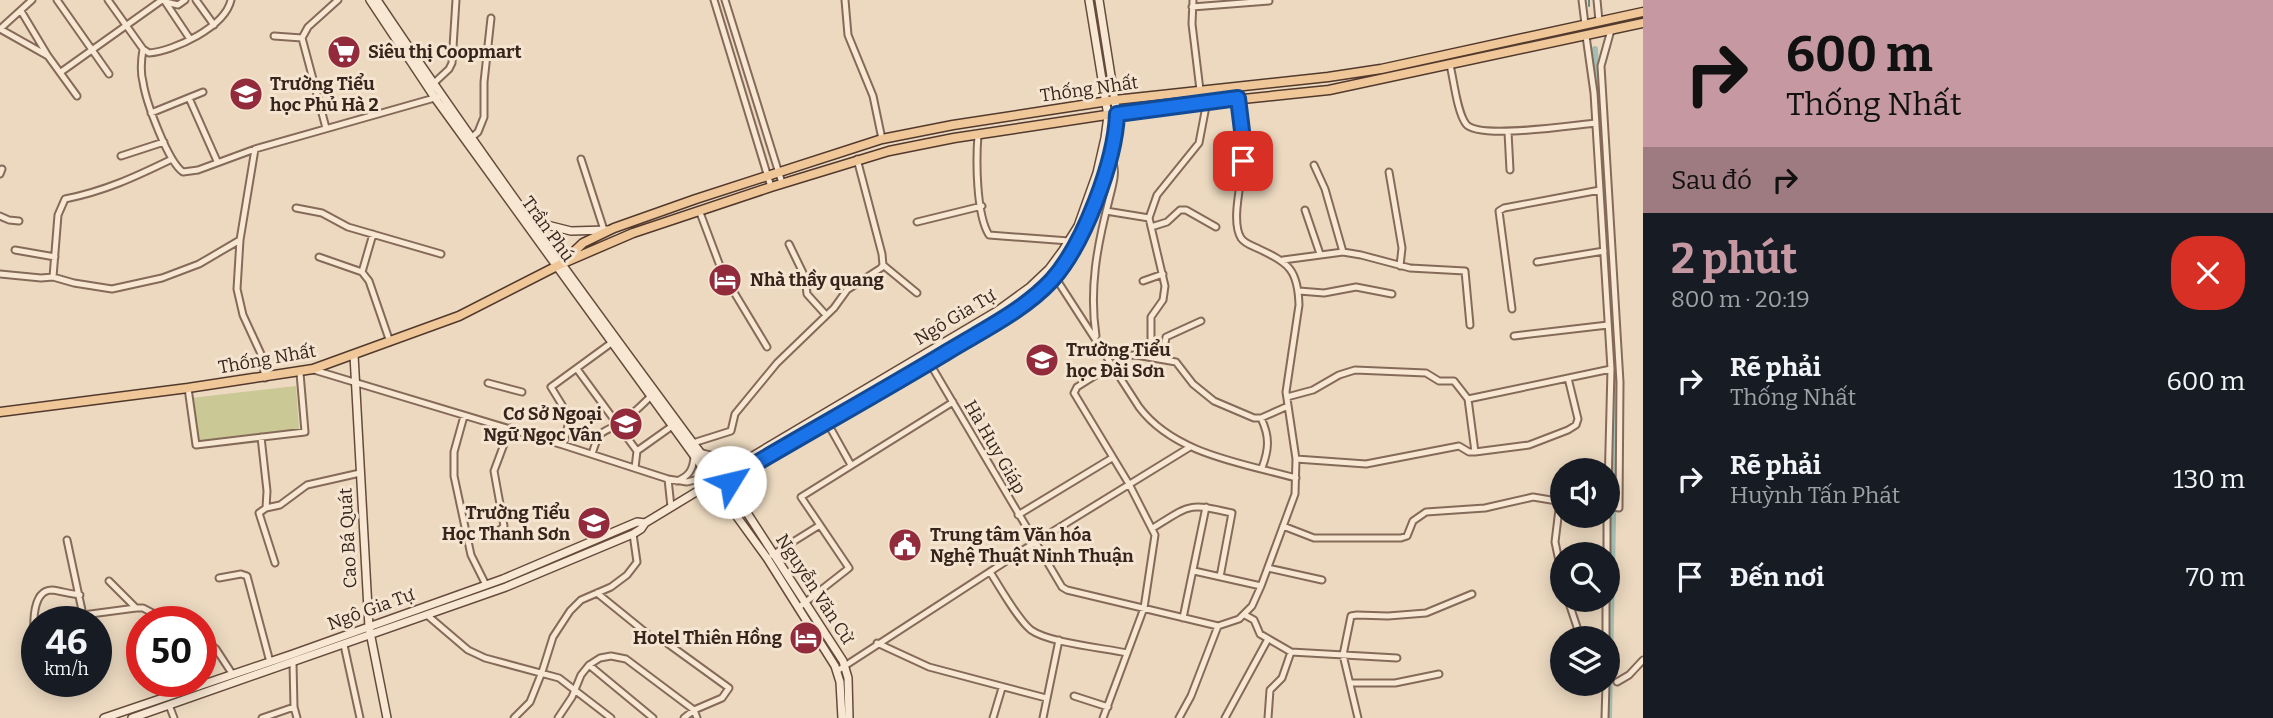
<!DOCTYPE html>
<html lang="vi">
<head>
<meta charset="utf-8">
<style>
	:root { --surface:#171b24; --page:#242831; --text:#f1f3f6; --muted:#9ea1a6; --accent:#c699a2 }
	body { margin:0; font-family:Bitter,serif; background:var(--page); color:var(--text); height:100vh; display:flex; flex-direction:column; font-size:26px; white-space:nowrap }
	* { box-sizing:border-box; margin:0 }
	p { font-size:23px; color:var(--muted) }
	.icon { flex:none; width:38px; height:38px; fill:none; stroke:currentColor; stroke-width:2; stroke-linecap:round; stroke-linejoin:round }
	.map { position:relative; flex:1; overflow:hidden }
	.panel { display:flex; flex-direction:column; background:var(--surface); width:630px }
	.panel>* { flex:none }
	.hud { background:#c699a2; color:#111; overflow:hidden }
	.controls { position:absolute; left:1550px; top:458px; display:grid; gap:14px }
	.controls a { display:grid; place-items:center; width:70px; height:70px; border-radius:50%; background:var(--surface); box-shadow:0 4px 18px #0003; font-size:35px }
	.speed { position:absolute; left:21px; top:606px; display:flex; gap:14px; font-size:35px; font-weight:700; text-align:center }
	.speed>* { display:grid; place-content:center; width:91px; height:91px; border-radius:50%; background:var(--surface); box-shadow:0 4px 18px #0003; line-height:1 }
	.speed small { font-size:18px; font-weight:400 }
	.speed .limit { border:10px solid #d22; background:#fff; color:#111 }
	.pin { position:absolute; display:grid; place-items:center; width:60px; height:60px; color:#fff; margin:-30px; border-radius:14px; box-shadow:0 4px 10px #0006 }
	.me { position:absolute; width:77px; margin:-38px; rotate:54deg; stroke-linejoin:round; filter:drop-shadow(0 0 5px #0008) }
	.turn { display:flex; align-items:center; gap:24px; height:147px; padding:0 28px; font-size:32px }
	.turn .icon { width:91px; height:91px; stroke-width:2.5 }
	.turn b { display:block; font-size:49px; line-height:60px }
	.then { display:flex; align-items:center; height:66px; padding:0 28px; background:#0003; gap:14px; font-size:26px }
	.round { display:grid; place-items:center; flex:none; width:74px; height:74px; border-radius:28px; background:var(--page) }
	.headline { display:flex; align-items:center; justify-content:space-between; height:119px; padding:0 28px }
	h1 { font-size:42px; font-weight:700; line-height:52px; color:var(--accent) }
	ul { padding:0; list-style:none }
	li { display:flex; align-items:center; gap:21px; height:98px; padding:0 28px }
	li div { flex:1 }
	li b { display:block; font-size:26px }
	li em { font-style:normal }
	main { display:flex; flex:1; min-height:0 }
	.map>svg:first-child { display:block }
	.green { fill:#cac895 }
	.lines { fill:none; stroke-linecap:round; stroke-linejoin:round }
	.stream { stroke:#6b8c7f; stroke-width:2 }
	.canal { stroke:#a3beb2; stroke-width:6 }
	.street-casing { stroke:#856a59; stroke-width:9 }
	.secondary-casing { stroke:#664b3c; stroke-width:10 }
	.primary-casing { stroke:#52392d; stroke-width:11 }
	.street { stroke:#f7e7d3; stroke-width:5 }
	.secondary { stroke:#f7e7d3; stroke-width:7 }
	.primary { stroke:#efc799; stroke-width:8 }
	.route-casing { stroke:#114b97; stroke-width:18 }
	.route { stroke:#1a73e8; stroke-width:12 }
	.labels { text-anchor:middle; stroke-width:6; stroke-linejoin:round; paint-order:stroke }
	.poi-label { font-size:18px; font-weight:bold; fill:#35251d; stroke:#f4e4d0; text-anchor:start }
	.street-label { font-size:18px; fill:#35251d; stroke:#f4e4d0 }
</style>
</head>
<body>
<main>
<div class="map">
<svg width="1643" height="718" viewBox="0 0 1643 718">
	<rect width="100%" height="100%" fill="#ecd9c0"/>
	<path class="green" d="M 296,386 L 299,429 L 197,442 L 191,398 Z"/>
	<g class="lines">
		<path class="stream" d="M 1589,0 L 1589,6"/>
		<path class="canal" d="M 1595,49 L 1616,369 L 1609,718"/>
		<defs>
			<path id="street" d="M 57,0 L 109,74
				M 108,0 L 143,49 L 149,53 C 174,51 225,27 231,0
				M 164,0 L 190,39
				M 196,0 L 214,25
				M 714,0 L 771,187
				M 725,0 L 782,183
				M 845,0 L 848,35 L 873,96 L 882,139
				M 1193,0 L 1192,24 L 1200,90
				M 1582,0 L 1585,24
				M 1597,0 L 1599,21
				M 166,2 L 178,5 L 185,0
				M 1192,7 L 1269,1
				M 21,11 L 48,56
				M 0,29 L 48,56 L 77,96
				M 0,29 L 32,0
				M 274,36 L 302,38
				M 1586,36 L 1594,93 L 1611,369 L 1608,488
				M 143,49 C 141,61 140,71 143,82 C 146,102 168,162 183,172 L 198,170 L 255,149 L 438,97
				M 1450,65 C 1454,81 1457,112 1466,124 C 1478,140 1573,125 1596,123
				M 61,72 L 162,0
				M 433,84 L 449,69 L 452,63 L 456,0
				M 189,98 L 217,161
				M 151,113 L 203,92
				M 326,128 L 302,38 L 308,27 L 338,0
				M 1508,132 L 1510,170
				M 978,135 C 976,160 976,214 989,235 L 1069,241
				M 471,138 L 478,132 L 484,117 L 484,82 L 491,18
				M 255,149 L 240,240 L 237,289 L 243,315 L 261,354 L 265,378
				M 121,156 L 164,142
				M 581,159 L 604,230
				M 1314,165 L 1325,189 L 1343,252
				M 1389,172 L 1402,248 L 1400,266
				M 0,174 L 2,169
				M 296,208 L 322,213 L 348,227 L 441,254
				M 699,210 L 723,274 L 767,347
				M 1305,210 L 1320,254
				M 1106,211 L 1149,218
				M 0,216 L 9,220 L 19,221
				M 917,222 L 982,206
				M 1151,227 L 1167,222 L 1180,210 L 1186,210 L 1216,227
				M 789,244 L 805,277 L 807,294 L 826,315
				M 15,250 L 55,257
				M 319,257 L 362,272
				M 1283,260 L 1343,252 L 1361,255 L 1410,268 L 1465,271 L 1470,325
				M 1537,262 L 1604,251
				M 883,265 L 917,293
				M 362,272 L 369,281 L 390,342
				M 362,272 L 373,234
				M 0,274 L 41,278 L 53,277 L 74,283 L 112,289 L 162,278 L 199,264 L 240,240
				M 53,277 L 58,215 L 65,199 C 105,191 135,177 172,159
				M 1055,277 L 1139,407 C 1174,454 1242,463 1296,478
				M 1143,281 L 1163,274
				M 1299,291 L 1324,293 L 1356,287 L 1392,294
				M 1512,309 L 1499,211 L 1504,208 L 1600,190
				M 1096,336 C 1089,289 1097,246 1109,200 C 1112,186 1119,170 1110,157
				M 1514,336 L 1608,325
				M 1151,354 L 1164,349 L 1166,337 L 1201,321
				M 1107,356 L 1136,355 L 1176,362 L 1193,384 L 1214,401 L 1254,418 L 1261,418 L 1288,406
				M 1151,357 L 1151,317 L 1163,300 L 1165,286 L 1149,218 L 1157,195 L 1199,143 L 1207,101
				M 929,362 L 1062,587 L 1067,590 L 1218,626 L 1239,619 L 1252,606 L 1261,586 L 1295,494 L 1296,459 L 1286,392 L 1299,305 C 1298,270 1289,263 1259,249 C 1253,246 1245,244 1241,238 C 1230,220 1243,179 1243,158 C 1243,138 1240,118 1238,99
				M 577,369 L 637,451 L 635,468
				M 314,370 L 563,445 L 668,479 L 687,482 L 703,478
				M 488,383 L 522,392
				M 188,388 L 196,445 L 305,432 L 300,373
				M 1287,397 L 1313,390 L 1339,375 L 1355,370 L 1426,373 L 1439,381 L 1454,381 L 1468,399 L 1611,369
				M 1468,399 L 1475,452
				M 464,416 L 454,452 L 454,476 L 471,555 L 486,585
				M 1261,418 C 1270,437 1269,449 1262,468
				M 827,422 L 851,465
				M 261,437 L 267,491 L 266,508
				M 693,443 L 731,431 L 735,414 L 777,363 L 834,308 L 847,290 L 881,268 L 883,265 L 882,254 L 857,159
				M 563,445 L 570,418 L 551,387 L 614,341
				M 637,451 L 675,424
				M 699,452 L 740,463
				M 592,454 C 600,428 600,435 620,423 C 631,416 641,406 650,397
				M 1296,459 L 1366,464 L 1459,446 L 1469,452 L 1475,452 L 1529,445 L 1568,430 L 1576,425 L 1578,419 L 1568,378
				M 668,479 L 671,507
				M 677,481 C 689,476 693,470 694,457
				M 740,500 L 744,475 L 747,469
				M 1560,501 L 1555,542 L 1563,580
				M 1608,506 L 1619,508 L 1620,382 L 1601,66 L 1611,30
				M 1018,515 L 1112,458
				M 1283,526 L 1314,538 L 1401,538 L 1407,536 L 1413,521 L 1426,512 L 1485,508 L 1533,497 L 1563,502
				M 1153,528 C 1191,504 1188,503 1232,513 L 1220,577
				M 467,538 L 500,530 L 504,526 L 494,471 L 510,428
				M 67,540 L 83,615
				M 772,555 L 820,525
				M 1607,555 L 1607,516
				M 275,563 L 259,513 L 266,508 L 280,505 L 307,485 L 360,473
				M 1268,568 L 1322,580
				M 1194,571 L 1261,586
				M 990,572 C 1000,587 1018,620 1031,630 C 1049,643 1104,648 1127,653
				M 219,578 L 241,574 L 247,576 L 270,662
				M 109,581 L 136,608
				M 597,593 L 650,636 L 660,638 L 729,688 L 722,698 L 694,710 L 684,718
				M 1568,600 L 1581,639
				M 798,608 L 849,568 L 801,497 L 953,402
				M 427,615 L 468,650 L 485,658 L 559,678 L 611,718
				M 1245,615 L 1254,620 L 1260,634 L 1291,652 L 1397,658
				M 1183,618 L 1206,507
				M 70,621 L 83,615 L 136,608 L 143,608 L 168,621
				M 201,637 L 216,649 L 233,675
				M 1606,639 L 1606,600
				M 877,643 L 929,667 L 1046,698
				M 344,645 L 360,718
				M 36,662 C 35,646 26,590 52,590 C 60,591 71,594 80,595
				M 293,663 L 294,707 L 297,718
				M 589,665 L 653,718
				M 837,671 L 1034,543 L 1190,447
				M 1617,682 L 1629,675 L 1643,660
				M 1350,683 L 1395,683 L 1439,674
				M 1074,696 L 1108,707
				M 169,705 L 174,718
				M 262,718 L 294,707
				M 514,718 L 530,702 L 542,672 L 553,637 L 570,611 L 581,600 L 611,587 L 627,575 L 637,562 L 633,534
				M 558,718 L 572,697 L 581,675 L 589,665 L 600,658 L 611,656 L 626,659 L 694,710 L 697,718
				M 993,718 L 1002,688
				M 1043,718 L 1059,640
				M 1103,718 L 1144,608 L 1155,535 L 1129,484 L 1074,393 L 1077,387 L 1112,365
				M 1179,718 L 1191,696 L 1218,626
				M 1225,718 L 1268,639
				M 1268,718 L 1270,690 L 1282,678 L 1291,652
				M 1358,718 L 1343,655 L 1351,616 L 1357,615 L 1388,616 L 1426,613 L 1472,594
				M 1605,718 L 1606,684"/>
			<path id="secondary" d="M 370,0 L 435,98 L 700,464 L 703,474
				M 377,0 C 478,151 585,297 693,443 L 706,460 L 714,464
				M 531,221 L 571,231 L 608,230
				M 354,355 L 369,627 L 387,718
				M703 478a14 14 0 1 1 28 0a14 14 0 1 1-28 0Z
				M 729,470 L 997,311 L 1030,287 L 1049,269 L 1063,250 L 1078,226 L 1097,173 L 1105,138 L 1108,116 L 1089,0
				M 731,478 L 1018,309 C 1031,299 1045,289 1055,277 C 1086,238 1115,163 1117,114 L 1099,0
				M 729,485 L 843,661 L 848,678 L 849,718
				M 719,492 L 767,558 L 835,666 L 840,682 L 842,718
				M 104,718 L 293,654 L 503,579 L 637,522 L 645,523
				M 132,718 L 506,587 L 633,534 L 641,529 L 645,523 L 706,486"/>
			<path id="primary" d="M 563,262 L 583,243 L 614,228 L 696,199 L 882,139 L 953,125 L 1115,100 L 1328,77 L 1381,69 L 1643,12
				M 0,412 L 188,388 L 313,369 L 459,316 L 561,264 L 633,233 L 771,187 L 889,151 L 954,138 L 1146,109 L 1329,90 L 1643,23"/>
		</defs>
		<use href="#street" class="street-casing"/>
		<use href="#secondary" class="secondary-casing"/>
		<use href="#primary" class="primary-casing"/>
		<use href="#street" class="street"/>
		<use href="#secondary" class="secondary"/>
		<use href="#primary" class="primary"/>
	</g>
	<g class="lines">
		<defs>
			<path id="route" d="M 730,482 L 731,478 C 803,435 876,395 947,352 C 983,330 1023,311 1052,280 C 1084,244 1115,162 1117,114 L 1238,98 L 1243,139 L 1243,161"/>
		</defs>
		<use href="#route" class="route-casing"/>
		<use href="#route" class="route"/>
	</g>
	<defs>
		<symbol id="supermarket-disc" viewBox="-11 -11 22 22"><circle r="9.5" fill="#922b3b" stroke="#f4e4d0"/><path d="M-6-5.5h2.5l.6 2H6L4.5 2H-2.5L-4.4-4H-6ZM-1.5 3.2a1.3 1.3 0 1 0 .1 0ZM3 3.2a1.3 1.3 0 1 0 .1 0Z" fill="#fff"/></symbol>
		<symbol id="school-disc" viewBox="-11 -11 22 22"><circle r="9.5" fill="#922b3b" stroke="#f4e4d0"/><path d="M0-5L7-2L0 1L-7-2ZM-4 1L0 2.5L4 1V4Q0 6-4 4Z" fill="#fff"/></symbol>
		<symbol id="hotel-disc" viewBox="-11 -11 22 22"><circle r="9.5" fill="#922b3b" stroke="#f4e4d0"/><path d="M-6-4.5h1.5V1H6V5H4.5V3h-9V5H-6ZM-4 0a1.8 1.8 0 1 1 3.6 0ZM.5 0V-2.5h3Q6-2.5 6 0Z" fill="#fff"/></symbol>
		<symbol id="civic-disc" viewBox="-11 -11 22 22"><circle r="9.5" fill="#922b3b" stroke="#f4e4d0"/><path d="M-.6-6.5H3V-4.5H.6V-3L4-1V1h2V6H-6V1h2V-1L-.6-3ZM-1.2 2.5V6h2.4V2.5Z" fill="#fff"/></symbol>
	</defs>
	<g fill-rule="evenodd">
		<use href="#supermarket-disc" x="325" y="33" width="38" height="38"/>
		<use href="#school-disc" x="227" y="75" width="38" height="38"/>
		<use href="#hotel-disc" x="706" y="261" width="38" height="38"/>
		<use href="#school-disc" x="1023" y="341" width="38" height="38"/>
		<use href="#school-disc" x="607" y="405" width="38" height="38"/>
		<use href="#school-disc" x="575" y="504" width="38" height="38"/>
		<use href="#civic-disc" x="886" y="526" width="38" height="38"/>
		<use href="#hotel-disc" x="787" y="619" width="38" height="38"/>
	</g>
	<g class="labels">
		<g class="poi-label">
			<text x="368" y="58">Siêu thị Coopmart</text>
			<text x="270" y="90">Trường Tiểu<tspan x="270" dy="21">học Phủ Hà 2</tspan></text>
			<text x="750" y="286">Nhà thầy quang</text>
			<text x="1066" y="356">Trường Tiểu<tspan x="1066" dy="21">học Đài Sơn</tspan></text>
			<text x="602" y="420" text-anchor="end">Cơ Sở Ngoại<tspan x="602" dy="21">Ngữ Ngọc Vân</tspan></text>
			<text x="570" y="519" text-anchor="end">Trường Tiểu<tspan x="570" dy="21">Học Thanh Sơn</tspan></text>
			<text x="930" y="541">Trung tâm Văn hóa<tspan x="930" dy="21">Nghệ Thuật Ninh Thuận</tspan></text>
			<text x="782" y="644" text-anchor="end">Hotel Thiên Hồng</text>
		</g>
		<g class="street-label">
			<text transform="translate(1089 89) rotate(-8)" y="6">Thống Nhất</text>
			<text transform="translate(548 229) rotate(54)" y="6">Trần Phú</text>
			<text transform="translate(955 317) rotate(-31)" y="6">Ngô Gia Tự</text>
			<text transform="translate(267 359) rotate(-10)" y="6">Thống Nhất</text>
			<text transform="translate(995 447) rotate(60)" y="6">Hà Huy Giáp</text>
			<text transform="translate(348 538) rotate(-93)" y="6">Cao Bá Quát</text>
			<text transform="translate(815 589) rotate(57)" y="6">Nguyễn Văn Cừ</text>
			<text transform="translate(371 609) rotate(-20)" y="6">Ngô Gia Tự</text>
		</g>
	</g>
</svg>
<div class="controls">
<a><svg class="icon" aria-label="sound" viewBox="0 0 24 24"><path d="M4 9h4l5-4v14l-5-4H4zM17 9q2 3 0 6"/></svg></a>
<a><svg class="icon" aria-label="search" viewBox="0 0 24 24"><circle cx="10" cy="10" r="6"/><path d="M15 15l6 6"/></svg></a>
<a><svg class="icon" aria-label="layers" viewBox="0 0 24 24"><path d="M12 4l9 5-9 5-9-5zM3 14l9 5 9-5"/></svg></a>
</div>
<div class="speed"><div>46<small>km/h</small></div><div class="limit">50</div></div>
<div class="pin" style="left:1243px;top:161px;background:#d93025"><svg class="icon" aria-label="arrive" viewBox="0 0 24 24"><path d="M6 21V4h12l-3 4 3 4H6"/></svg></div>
<svg class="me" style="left:730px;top:482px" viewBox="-20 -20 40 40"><circle r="19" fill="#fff"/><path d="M0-13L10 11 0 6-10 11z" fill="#1a73e8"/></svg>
</div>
<section class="panel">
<div class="hud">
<div class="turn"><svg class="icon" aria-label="right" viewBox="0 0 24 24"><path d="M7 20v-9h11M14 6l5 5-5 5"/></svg><div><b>600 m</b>Thống Nhất</div></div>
<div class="then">Sau đó<svg class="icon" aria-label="right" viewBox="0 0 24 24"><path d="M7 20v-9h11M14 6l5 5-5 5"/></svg></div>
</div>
<div class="headline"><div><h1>2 phút</h1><p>800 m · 20:19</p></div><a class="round" style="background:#d93025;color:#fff"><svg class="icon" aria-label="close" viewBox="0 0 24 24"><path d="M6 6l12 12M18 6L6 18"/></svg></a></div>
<ul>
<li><svg class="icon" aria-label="right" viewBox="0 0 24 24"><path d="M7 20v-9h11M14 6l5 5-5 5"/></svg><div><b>Rẽ phải</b><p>Thống Nhất</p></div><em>600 m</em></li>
<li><svg class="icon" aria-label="right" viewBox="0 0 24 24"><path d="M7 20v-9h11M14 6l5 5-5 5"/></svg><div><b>Rẽ phải</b><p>Huỳnh Tấn Phát</p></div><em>130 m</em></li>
<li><svg class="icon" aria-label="arrive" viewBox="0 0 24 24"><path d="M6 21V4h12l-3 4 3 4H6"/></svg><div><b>Đến nơi</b></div><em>70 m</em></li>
</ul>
</section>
</main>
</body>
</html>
